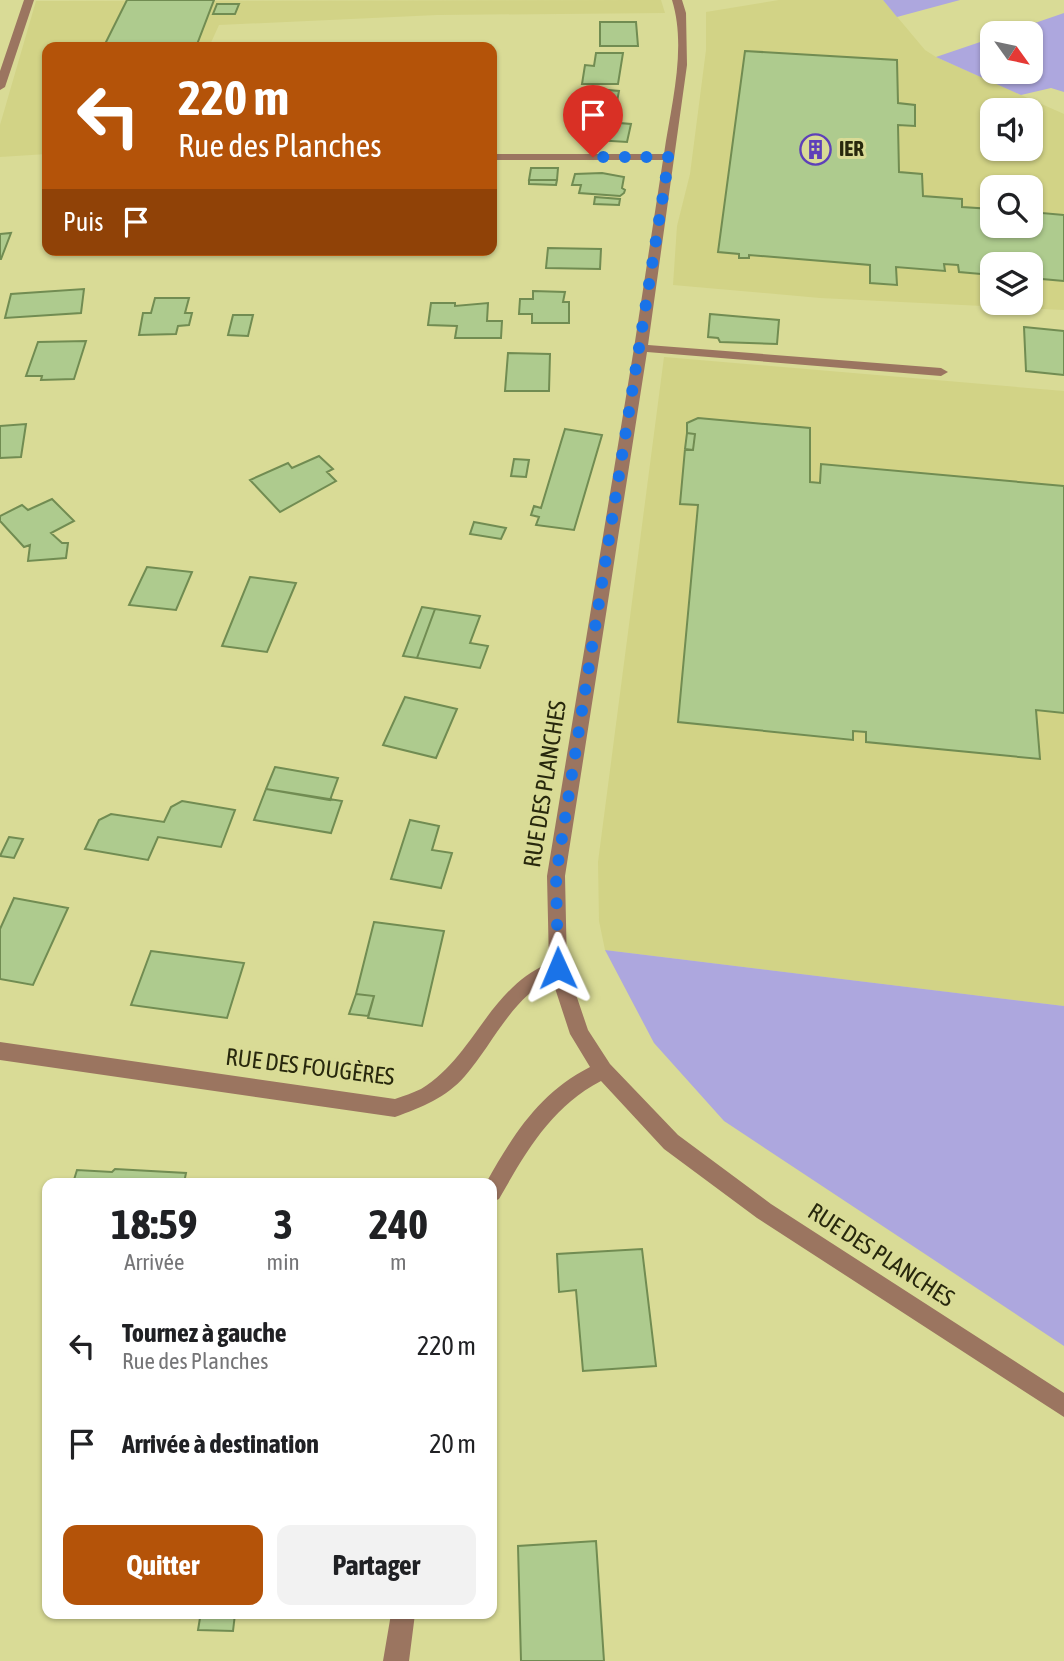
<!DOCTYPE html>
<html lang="fr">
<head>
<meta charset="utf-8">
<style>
	:root { --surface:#fff; --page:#f2f2f2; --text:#202124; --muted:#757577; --accent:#b45309 }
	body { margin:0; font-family:"Asap Condensed",sans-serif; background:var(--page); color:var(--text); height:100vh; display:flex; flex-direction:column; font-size:26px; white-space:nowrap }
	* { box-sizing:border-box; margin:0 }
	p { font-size:23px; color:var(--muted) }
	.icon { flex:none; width:38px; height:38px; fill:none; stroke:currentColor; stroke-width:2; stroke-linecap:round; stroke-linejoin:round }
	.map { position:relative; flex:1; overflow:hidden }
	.details { position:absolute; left:42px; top:1178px; width:455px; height:441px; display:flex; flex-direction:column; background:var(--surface); border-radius:14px; box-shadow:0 2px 5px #0004 }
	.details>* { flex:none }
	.banner { position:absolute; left:42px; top:42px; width:455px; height:214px; border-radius:14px; box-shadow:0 2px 5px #0004; background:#b45309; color:#fff; overflow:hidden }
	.needle { width:46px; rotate:123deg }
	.tools { position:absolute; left:980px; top:21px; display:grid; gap:14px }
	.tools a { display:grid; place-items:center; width:63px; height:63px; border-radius:14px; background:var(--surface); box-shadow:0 2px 5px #0004; font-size:35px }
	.pin { position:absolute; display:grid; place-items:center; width:60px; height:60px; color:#fff; margin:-72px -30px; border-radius:50% 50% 50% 0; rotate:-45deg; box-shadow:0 0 7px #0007 }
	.pin .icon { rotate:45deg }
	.me { position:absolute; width:77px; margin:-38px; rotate:359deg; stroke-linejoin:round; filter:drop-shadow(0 0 5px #0008) }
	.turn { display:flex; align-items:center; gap:24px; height:147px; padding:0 21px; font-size:32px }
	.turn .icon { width:91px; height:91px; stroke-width:2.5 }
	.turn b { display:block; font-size:49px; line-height:60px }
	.then { display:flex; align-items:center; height:66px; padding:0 21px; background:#0003; gap:14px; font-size:26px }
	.eta { display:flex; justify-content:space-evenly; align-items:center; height:119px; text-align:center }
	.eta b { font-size:42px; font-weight:700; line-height:49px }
	.primary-button { display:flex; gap:14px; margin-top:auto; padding:14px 21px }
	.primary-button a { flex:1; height:80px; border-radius:14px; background:var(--accent); color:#fff; font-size:28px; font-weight:700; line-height:80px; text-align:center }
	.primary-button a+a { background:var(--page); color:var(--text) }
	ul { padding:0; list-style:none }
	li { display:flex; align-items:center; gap:21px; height:98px; padding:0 21px }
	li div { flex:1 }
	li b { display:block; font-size:26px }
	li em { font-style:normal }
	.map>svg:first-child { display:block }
	.built { fill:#d2d386; fill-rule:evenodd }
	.green { fill:#ada7de }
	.building { fill:#aecb8e; stroke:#718c52; stroke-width:2 }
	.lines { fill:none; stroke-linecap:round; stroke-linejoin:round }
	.minor { fill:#9b7560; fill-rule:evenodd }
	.route { stroke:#1a73e8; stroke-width:12; stroke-dasharray:0 21.6 }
	.labels { text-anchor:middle; stroke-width:6; stroke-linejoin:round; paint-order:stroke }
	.far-poi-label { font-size:21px; font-weight:bold; fill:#28280d; stroke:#d9db96; text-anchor:start }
	.street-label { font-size:24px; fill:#28280d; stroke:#d9db96 }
</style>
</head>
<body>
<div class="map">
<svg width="1064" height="1661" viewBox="0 0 1064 1661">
	<rect width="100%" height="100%" fill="#d9db96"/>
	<path class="built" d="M 661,0 L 665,13 L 437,15 L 219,25 L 209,47 L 47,47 L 47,154 L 0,157 L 0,125 L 36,1 Z
		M 779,0 L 883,0 L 925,50 L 936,57 L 1064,114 L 1064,310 L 820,298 L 673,285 L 677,226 L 690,174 L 706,50 L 706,12 ZM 992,110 L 1031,110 L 1031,149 L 992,149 ZM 992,187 L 1031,187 L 1031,226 L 992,226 ZM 992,264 L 1031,264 L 1031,303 L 992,303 Z
		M 664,357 L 1064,391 L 1064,1006 L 605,950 L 599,921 L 598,862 Z"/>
	<path class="green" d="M 883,0 L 960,0 L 897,17 Z
		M 1064,13 L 1064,92 L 1051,88 L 1021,95 L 936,57 L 992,38 L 992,72 L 1031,72 L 1031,33 L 1006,33 Z
		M 605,950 L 1064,1006 L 1064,1346 L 724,1121 L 654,1043 Z"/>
	<path class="building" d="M 127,0 L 214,0 L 196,47 L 104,46 Z
		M 217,4 L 239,4 L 235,14 L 213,14 Z
		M 600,22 L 636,22 L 638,46 L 600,46 Z
		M 745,51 L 897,60 L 898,103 L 915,105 L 915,126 L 898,125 L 899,172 L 922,174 L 923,196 L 962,199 L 962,207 L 992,209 L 992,226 L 1031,226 L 1031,212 L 1064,215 L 1064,281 L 1031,278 L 1031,264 L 992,264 L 992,275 L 959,272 L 958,265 L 944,264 L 945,271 L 896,267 L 897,285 L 870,283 L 870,265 L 749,255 L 749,258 L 739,258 L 739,254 L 718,252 Z
		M 596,53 L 623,53 L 618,84 L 582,84 L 585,65 L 594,66 Z
		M 597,89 L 619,91 L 615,112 L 588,110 L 586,116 L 567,116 L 572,97 L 595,99 Z
		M 582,120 L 631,124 L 627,142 L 579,139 Z
		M 531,168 L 558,168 L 557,180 L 529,180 Z
		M 602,173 L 624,177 L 622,188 L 625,190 L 624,193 L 620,196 L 579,193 L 581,185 L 572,185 L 575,174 Z
		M 529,180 L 557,180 L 556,185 L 529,184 Z
		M 595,197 L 620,199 L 619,205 L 594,204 Z
		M 11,233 L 1,259 L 0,259 L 0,234 Z
		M 548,248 L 601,249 L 600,269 L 546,268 Z
		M 84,289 L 81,313 L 5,318 L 11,294 Z
		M 533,291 L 565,292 L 563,302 L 569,302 L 569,323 L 532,323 L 532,314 L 519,314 L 520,299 L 533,299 Z
		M 155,298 L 189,298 L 185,313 L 192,313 L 189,325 L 178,326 L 176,334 L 139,335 L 143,313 L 151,313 Z
		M 431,303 L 455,303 L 455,306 L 488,303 L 487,321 L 502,321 L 501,338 L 455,338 L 457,326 L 428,325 Z
		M 710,314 L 779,320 L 777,344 L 720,342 L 718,338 L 708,337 Z
		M 233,315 L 253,315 L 248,336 L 228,335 Z
		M 1024,327 L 1064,331 L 1064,375 L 1026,371 Z
		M 86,341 L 74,379 L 41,380 L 42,376 L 26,376 L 38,342 Z
		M 508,353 L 550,354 L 549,391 L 505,391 Z
		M 698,418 L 810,428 L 810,482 L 820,483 L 821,464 L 1064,486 L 1064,713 L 1036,710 L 1040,759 L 866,742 L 866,732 L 853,731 L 853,740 L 678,722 L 698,505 L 680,504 L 685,449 L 693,450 L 695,434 L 687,433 L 687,423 Z
		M 26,424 L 21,457 L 0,458 L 0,426 Z
		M 565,429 L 602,435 L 574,530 L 536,525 L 539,517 L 531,515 L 534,506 L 541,508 Z
		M 687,433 L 695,434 L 693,450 L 685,449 Z
		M 319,456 L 333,469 L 327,472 L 336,481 L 280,512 L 250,480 L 288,463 L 292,468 Z
		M 514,459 L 529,460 L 526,477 L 511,476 Z
		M 52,499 L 74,521 L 51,533 L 62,543 L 68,543 L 66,558 L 28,561 L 30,545 L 24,547 L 0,521 L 0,516 L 22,505 L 28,510 Z
		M 474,522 L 506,528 L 501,539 L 470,534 Z
		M 147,567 L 192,572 L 176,610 L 129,605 Z
		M 250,577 L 296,583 L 267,652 L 222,646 Z
		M 422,607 L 435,609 L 417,658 L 403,656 Z
		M 435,609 L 480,616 L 470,643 L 488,646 L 480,668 L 417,658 Z
		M 405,697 L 457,709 L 436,758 L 383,745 Z
		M 275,767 L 338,778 L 330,800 L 266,789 Z
		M 266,789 L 342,801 L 331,833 L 254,820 Z
		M 182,801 L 235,810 L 221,847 L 158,837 L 148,860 L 85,849 L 99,820 L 111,814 L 164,822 L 171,807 Z
		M 410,820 L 439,826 L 432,850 L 452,853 L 441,888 L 391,879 Z
		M 9,837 L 23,839 L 14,858 L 0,856 Z
		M 14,898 L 68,908 L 33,985 L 0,979 L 0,929 Z
		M 374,922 L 444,931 L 422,1026 L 368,1018 L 374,996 L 356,994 Z
		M 151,951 L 244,963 L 227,1018 L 131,1005 Z
		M 356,994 L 374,996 L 368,1016 L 349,1014 Z
		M 115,1169 L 186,1173 L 184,1183 L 73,1183 L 77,1170 L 112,1172 Z
		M 642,1249 L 656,1366 L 583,1371 L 576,1290 L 559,1292 L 557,1254 Z
		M 596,1541 L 604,1661 L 521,1661 L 518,1546 Z
		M 160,1614 L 235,1614 L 233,1631 L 198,1630 L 200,1618 L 159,1618 Z"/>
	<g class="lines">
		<path class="minor" d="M 24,0 L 34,0 L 5,87 L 0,90 L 0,71 Z
			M 672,0 L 682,0 L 686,13 L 687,65 L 648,345 L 941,368 L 948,372 L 941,376 L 647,352 L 565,876 L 567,968 L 588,1030 L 610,1064 L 678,1135 L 771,1204 L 1064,1393 L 1064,1417 L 757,1218 L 664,1149 L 601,1081 C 551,1107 526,1152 499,1199 L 492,1202 L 492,1183 L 486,1183 C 513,1135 539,1093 590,1067 L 570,1034 L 552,979 C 512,997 493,1044 465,1076 C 446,1098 422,1107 395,1117 L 0,1060 L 0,1042 L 395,1099 C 403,1096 413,1093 421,1089 C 475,1056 487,990 549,963 L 547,876 L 634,348 L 663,160 L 492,160 L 492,154 L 664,154 C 671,105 687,48 672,0 Z
			M 391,1614 L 415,1614 L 409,1661 L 383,1661 Z"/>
	</g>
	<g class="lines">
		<path class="route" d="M 558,968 L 556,876 L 669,157 L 593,157"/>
	</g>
	<defs>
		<symbol id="building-ring" viewBox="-11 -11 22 22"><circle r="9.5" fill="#d9db96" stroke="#5e40b9" stroke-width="1.5"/><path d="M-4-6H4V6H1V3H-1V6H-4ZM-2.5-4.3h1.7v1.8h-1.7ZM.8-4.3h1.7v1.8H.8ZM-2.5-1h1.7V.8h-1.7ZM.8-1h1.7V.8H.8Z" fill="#5e40b9"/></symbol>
	</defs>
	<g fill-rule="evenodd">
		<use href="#building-ring" x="798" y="132" width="35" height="35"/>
	</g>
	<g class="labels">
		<g class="far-poi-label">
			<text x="839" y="156">IER</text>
		</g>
		<g class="street-label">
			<text transform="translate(545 784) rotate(-81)" y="8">RUE DES PLANCHES</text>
			<text transform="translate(310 1067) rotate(7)" y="8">RUE DES FOUGÈRES</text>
			<text transform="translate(881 1255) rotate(33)" y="8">RUE DES PLANCHES</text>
		</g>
	</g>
</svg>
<div class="tools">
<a><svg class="needle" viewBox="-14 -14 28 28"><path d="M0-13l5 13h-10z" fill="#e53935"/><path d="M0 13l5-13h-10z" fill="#757577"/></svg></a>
<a><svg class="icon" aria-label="sound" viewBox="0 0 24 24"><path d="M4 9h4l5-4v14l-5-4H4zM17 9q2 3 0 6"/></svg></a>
<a><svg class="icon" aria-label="search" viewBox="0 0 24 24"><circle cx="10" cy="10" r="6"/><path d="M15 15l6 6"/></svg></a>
<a><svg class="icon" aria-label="layers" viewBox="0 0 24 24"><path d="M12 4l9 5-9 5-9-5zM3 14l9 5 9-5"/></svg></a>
</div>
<div class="pin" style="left:593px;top:157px;background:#d93025"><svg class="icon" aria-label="arrive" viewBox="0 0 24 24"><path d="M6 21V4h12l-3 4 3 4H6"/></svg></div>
<svg class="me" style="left:558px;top:968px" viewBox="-20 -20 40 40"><path d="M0-17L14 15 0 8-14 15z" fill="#1a73e8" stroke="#fff" stroke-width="4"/></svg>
<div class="banner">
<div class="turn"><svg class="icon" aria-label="left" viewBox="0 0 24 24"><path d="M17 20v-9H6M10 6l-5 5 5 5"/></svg><div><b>220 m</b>Rue des Planches</div></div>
<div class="then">Puis<svg class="icon" aria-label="arrive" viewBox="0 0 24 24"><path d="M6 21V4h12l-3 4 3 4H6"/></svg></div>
</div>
<section class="details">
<div class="eta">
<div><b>18:59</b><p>Arrivée</p></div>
<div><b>3</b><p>min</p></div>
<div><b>240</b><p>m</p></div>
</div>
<ul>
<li><svg class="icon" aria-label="left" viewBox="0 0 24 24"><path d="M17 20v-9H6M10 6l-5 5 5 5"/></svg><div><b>Tournez à gauche</b><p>Rue des Planches</p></div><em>220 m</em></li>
<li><svg class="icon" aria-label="arrive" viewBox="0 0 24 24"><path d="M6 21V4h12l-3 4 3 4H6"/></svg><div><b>Arrivée à destination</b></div><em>20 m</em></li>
</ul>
<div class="primary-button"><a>Quitter</a><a>Partager</a></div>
</section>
</div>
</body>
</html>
